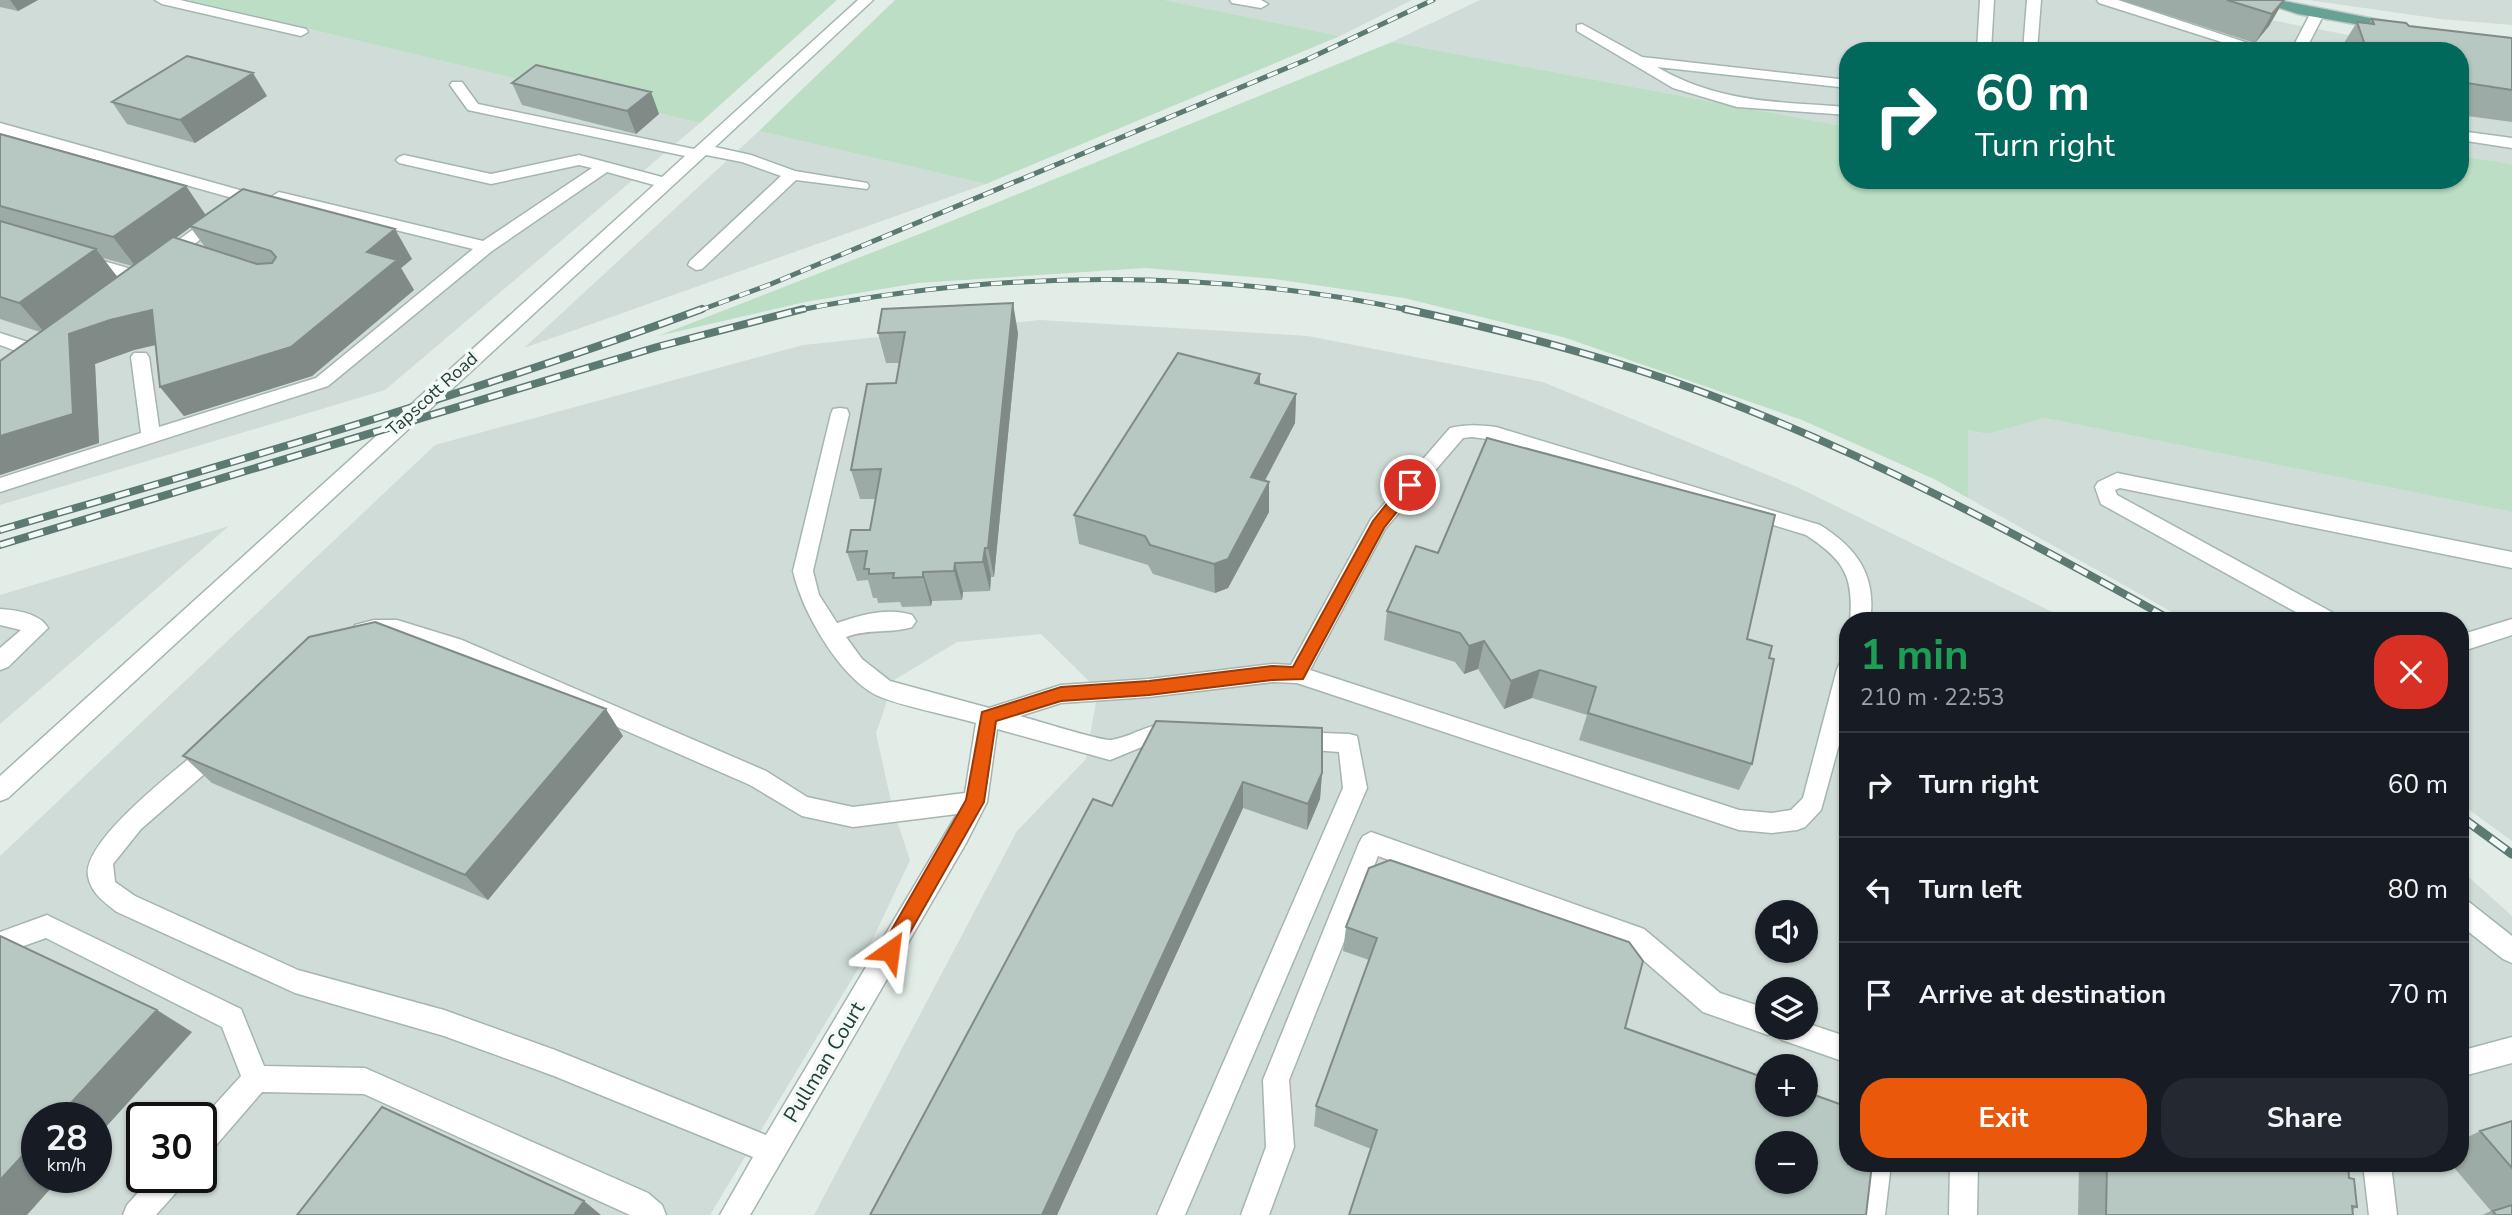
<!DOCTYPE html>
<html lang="en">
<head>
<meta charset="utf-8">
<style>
	:root { --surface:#171b24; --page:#242831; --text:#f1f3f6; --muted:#9ea1a6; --line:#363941; --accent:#ea580c }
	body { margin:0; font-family:"Nunito Sans",sans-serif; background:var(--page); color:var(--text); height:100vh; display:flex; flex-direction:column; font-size:26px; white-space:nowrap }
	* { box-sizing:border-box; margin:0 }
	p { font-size:23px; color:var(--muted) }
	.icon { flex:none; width:38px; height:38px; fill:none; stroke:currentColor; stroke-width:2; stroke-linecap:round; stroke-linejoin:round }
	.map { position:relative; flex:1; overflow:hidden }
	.details { position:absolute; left:1839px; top:612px; width:630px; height:560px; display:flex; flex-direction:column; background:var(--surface); border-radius:28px; box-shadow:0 2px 5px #0004 }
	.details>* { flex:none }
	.banner { position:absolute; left:1839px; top:42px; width:630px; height:147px; border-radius:28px; box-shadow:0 2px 5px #0004; background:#00695c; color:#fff; overflow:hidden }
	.fabs { position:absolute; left:1755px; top:900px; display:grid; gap:14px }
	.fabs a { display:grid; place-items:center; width:63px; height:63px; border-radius:50%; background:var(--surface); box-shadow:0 2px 5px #0004; font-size:35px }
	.speed { position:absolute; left:21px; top:1102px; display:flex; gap:14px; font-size:35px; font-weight:700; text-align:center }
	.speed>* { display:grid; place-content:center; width:91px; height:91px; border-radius:50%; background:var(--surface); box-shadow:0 2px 5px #0004; line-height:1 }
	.speed small { font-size:18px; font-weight:400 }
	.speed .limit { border:4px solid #111; border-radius:10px; background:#fff; color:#111 }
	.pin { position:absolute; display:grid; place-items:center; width:60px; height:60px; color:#fff; margin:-30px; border:4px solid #fff; border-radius:50%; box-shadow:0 2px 7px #0007 }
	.me { position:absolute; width:77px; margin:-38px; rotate:31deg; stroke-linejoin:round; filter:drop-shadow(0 0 5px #0008) }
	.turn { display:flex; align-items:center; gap:24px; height:147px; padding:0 21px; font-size:32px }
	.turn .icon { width:91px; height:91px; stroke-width:2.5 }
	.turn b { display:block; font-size:49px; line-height:60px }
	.round { display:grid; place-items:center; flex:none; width:74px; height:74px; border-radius:28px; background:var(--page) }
	.head { display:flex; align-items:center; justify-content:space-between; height:119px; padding:0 21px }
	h1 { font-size:42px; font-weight:700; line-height:52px; color:#1e9e55 }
	.button { display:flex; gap:14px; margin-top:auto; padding:14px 21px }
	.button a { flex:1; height:80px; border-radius:28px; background:var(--accent); color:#fff; font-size:28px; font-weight:700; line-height:80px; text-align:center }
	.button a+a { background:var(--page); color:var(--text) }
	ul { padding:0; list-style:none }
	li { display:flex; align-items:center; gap:21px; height:105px; padding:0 21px; border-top:2px solid var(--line) }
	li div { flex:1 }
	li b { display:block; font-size:26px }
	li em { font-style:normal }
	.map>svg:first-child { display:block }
	.built { fill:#d0dcd7; fill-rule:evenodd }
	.green { fill:#bbdec4 }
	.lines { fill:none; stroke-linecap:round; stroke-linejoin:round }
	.minor-casing { stroke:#a5b5af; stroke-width:3 }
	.major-casing { stroke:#c1c9c7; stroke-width:3 }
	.minor { fill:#fff; fill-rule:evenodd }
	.major { fill:#66a394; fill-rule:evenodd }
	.rail-far2-casing { stroke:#5c7972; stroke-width:5 }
	.rail-far1-casing { stroke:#5c7972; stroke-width:8 }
	.rail-casing { stroke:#5c7972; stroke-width:9 }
	.rail-far2 { stroke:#f3f9f6; stroke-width:3.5; stroke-dasharray:11; stroke-linecap:butt }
	.rail-far1 { stroke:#f3f9f6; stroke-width:5; stroke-dasharray:15; stroke-linecap:butt }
	.rail { stroke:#f3f9f6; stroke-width:6; stroke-dasharray:19; stroke-linecap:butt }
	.wall { fill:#9daba6; fill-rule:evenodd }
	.shaded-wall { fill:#808b87 }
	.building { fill:#b7c7c1; stroke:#808b87; stroke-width:2; fill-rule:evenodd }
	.route { fill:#ea580c; stroke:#983908; stroke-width:2 }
	.labels { text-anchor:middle; stroke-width:7; stroke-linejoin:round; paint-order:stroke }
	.street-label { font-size:18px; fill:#223e37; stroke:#f3f9f6 }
	.near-street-label { font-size:21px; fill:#223e37; stroke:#f3f9f6 }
</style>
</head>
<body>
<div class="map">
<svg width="2512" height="1215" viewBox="0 0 2512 1215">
	<rect width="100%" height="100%" fill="#e2ede8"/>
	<path class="built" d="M 0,0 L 188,0 L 700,123 L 385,390 L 0,505 Z
		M 1165,0 L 1412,0 L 1340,36 Z
		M 1480,0 L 2215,0 L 2271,20 L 2432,51 L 1848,51 L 1848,127 L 1392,42 Z
		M 2308,0 L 2512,0 L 2512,25 L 2441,19 Z
		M 2461,56 L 2512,62 L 2512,164 L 2461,156 Z
		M 759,131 L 986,184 L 524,348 Z
		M 1040,320 L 1308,336 L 1543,382 L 1797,487 L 2071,621 L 1848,621 L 1848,1164 L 2460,1164 L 2461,870 L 2512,916 L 2512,1215 L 814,1215 L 1017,831 L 1086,759 L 1098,690 L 1041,634 L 957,642 L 894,680 L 876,733 L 892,806 L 910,860 L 861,964 L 710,1215 L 0,1215 L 0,856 L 435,445 L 803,345 ZM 1768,912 L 1806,912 L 1806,950 L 1768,950 ZM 1768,989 L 1806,989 L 1806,1027 L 1768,1027 ZM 1768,1066 L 1806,1066 L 1806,1104 L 1768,1104 ZM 37,1118 L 96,1118 L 96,1178 L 37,1178 ZM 142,1118 L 201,1118 L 201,1178 L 142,1178 ZM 1768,1143 L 1806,1143 L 1806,1181 L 1768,1181 Z
		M 2045,418 L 2512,512 L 2512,841 L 2461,804 L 2460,621 L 2188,621 L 1968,498 L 1968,430 L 1988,434 Z
		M 229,526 L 0,724 L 0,595 Z"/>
	<path class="green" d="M 188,0 L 837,0 L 700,123 Z
		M 895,0 L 1165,0 L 1340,36 L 986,184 L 759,131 Z
		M 1392,42 L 1848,127 L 1848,180 L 2460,180 L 2461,156 L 2512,164 L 2512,512 L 2045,418 L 1988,434 L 1968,430 L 1968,498 L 1934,479 L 1802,420 L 1563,337 L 1404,298 L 1274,279 L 1145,268 L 918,283 L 805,302 L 658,336 L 922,233 Z"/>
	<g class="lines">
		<defs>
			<path id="minor" d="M 155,0 L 180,0 L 306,29 L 308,32 L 301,36 L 162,4 Z
				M 858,0 L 873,0 L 715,147 L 751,155 L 795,171 L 867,183 L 869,186 L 867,189 L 796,180 L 702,269 L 696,270 L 688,265 L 690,261 L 781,176 L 742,162 L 706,155 L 8,798 L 0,801 L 0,776 L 654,185 L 607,172 L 492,251 L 328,386 L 0,492 L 0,478 L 141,433 L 131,357 L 134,353 L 146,353 L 149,357 L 159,427 L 316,378 L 473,249 L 282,202 L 254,219 L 246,214 L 248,211 L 279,192 L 483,241 L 592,168 L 579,165 L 491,184 L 399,163 L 396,160 L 399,157 L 404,155 L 491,174 L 579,155 L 662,177 L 685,156 L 468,110 L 450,85 L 452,82 L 462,82 L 478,104 L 694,149 Z
				M 1230,0 L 1261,0 L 1268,4 L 1261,8 L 1232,3 Z
				M 1980,0 L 1994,0 L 1991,51 L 1977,51 Z
				M 2027,0 L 2041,0 L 2037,51 L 2023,51 Z
				M 2097,0 L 2118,0 L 2272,51 L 2250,51 L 2099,3 Z
				M 2317,10 L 2324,14 L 2305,51 L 2291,51 L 2310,14 Z
				M 1582,24 L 1642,57 L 1848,80 L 1848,88 L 1657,67 C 1719,103 1778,102 1848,107 L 1848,115 L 1737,107 L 1673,88 L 1577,31 L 1577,25 Z
				M 0,123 L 254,194 L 256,197 L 172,261 L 160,261 L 158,257 L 160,253 L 236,199 L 0,133 Z
				M 2460,131 L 2512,138 L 2512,148 L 2460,140 Z
				M 86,256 L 145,273 L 147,277 L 139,282 L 80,265 L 78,261 Z
				M 0,333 L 34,344 L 46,338 L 55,344 C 40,364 20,352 0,345 Z
				M 840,408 L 847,409 L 849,414 L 813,571 L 819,595 L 837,623 C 860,615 888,607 912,615 L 916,621 L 912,627 C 891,634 870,628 846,637 L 862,659 L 890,681 L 989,708 L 1061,685 L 1149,679 L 1273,664 L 1291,665 L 1371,519 L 1450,428 C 1467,424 1479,425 1496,427 L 1820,525 C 1857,548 1877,576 1870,621 L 1850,621 C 1854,576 1844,560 1806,535 L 1495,440 L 1472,437 L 1463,438 L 1385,529 L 1310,670 L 1739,810 L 1772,813 L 1791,810 L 1803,798 L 1837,669 L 1840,663 L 1848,660 L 1848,712 L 1821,810 L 1805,827 L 1797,830 L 1772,833 L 1739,830 L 1297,683 L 1273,682 L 1149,697 L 1061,703 L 1020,716 C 1035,720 1101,741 1111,740 C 1141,735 1150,717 1186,729 L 1189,736 L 1186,743 L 1178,745 L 1149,744 L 1110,760 L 997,729 L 987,802 L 966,843 L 750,1215 L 720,1215 L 753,1157 L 554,1076 L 444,1036 L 295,993 L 117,912 C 104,902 91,893 88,876 C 82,840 181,766 208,743 L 216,740 L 224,743 L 227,750 L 224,757 L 141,829 L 113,864 L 115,882 L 135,896 L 298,970 L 444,1010 L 555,1050 L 766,1135 L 957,814 L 853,827 L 802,816 L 750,785 L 446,652 L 397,637 L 363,639 L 355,637 L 352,631 L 355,625 L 374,620 L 397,620 L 462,640 L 766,771 L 807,797 L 853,807 L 965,793 L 976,723 C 949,715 899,706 876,695 C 838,675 802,611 793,571 L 831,414 L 833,409 Z
				M 2117,473 L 2512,552 L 2512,568 L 2120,488 L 2115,490 L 2117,495 L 2337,615 L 2341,621 L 2312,621 L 2101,504 L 2095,487 L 2098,482 Z
				M 0,609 C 15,610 40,613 48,628 L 8,667 L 0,670 L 0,648 L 21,630 L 0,625 Z
				M 2512,619 L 2512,635 L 2460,652 L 2460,635 Z
				M 1295,732 L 1349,734 L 1357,736 L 1367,788 L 1185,1215 L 1157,1215 L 1343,788 L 1339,752 L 1287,748 L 1284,741 L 1287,734 Z
				M 1371,832 L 1644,929 L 1720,993 L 1768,1009 L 1768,1027 L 1806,1027 L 1806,1023 L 1848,1037 L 1848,1063 L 1782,1040 L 1772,1033 L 1768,1035 L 1703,1012 L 1627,946 L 1378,856 L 1289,1080 L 1294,1147 L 1269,1215 L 1241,1215 L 1266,1147 L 1263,1080 L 1359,843 L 1363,836 Z
				M 2460,899 L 2469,902 L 2512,936 L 2512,963 L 2503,959 L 2460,925 Z
				M 47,915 L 241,1009 L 264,1066 L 365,1068 L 648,1193 L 662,1205 L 666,1215 L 630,1215 L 364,1094 L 262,1092 L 211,1151 L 201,1155 L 201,1120 L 241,1076 L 222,1027 L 46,938 L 18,948 L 0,960 L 0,932 Z
				M 2512,1037 L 2512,1063 L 2460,1077 L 2460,1051 Z
				M 1863,1164 L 1891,1164 L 1885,1215 L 1857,1215 Z
				M 1950,1164 L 1978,1164 L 1977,1215 L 1949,1215 Z
				M 2363,1164 L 2391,1164 L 2397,1215 L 2369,1215 Z
				M 151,1178 L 184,1178 L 180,1188 L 156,1215 L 123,1215 L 127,1205 Z"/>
			<path id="major" d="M 2256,0 L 2278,0 L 2395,23 L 2402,27 L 2395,31 L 2298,14 Z"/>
		</defs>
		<use href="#minor" class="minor-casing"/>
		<use href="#major" class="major-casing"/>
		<use href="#minor" class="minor"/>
		<use href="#major" class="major"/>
		<defs>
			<path id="rail-far2" d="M 698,311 L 771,284 L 1306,60 L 1433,0
				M 795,311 C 995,270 1213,268 1413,311"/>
			<path id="rail-far1" d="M 1405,309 C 1502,330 1597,354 1691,388 C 1859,449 2017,534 2173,621
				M 0,530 C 236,461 472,394 702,309
				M 0,545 L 657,347 L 803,309"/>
			<path id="rail" d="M 2460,816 L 2512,854"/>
		</defs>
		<use href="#rail-far2" class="rail-far2-casing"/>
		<use href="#rail-far1" class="rail-far1-casing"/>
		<use href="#rail" class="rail-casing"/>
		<use href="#rail-far2" class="rail-far2"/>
		<use href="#rail-far1" class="rail-far1"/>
		<use href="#rail" class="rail"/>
	</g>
	<path class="wall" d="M 0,0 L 38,0 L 18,11 L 0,7 Z
		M 2121,0 L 2284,0 L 2269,26 L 2255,43 Z
		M 2372,19 L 2409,26 L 2512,38 L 2512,122 L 2460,115 L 2460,51 L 2339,51 L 2357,22 L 2369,23 Z
		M 512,83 L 651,92 L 659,114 L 636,134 L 522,105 Z
		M 267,96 L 195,143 L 127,124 L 112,102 Z
		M 0,134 L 186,186 L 206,215 L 412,259 L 401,268 L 414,290 L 312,376 L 184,416 L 160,387 L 156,345 L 134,350 L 95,364 L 99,443 L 0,475 L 0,361 L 40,332 L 0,319 ZM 190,227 L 205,247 L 176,238 ZM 103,258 L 132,266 L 117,277 Z
		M 882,309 L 1018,333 L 994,577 L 991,577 L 990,591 L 963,592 L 962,600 L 932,601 L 931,606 L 902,607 L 900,602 L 878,603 L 877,598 L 873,598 L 868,580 L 857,581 L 847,552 L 870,530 L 875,499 L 860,499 L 851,470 L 896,383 L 899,363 L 886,363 L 878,333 Z
		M 1260,384 L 1296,394 L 1295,423 L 1265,481 L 1269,512 L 1228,588 L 1215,593 L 1153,574 L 1148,565 L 1079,544 L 1074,515 Z
		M 1438,553 L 1747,639 L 1769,658 L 1752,764 L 1739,790 L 1579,740 L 1587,715 L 1532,698 L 1504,709 L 1478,669 L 1464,674 L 1455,662 L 1384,640 L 1387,611 Z
		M 1156,721 L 1322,773 L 1320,799 L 1307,830 L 1243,808 L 1057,1215 L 870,1215 L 1112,806 Z
		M 623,736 L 488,900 L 212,783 L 183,756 Z
		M 1346,927 L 1629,942 L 1371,1149 L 1314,1126 L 1316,1106 L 1369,960 L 1343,951 Z
		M 2512,1121 L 2512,1215 L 2482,1215 L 2491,1211 L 2451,1164 L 2460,1164 L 2460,1141 L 2480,1131 Z
		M 2079,1164 L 2348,1164 L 2349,1178 L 2357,1207 L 2352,1210 L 2353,1215 L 2078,1215 Z"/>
	<path class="shaded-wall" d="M 10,0 L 38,0 L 18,11 Z
		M 2284,0 L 2269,26 L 2255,43 L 2272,14 Z
		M 253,73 L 267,96 L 195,143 L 180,120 Z
		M 651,92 L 659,114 L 636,134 L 627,111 Z
		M 186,186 L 206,216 L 136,267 L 113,237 Z
		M 395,229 L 412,259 L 401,268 L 414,290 L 312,376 L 184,416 L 160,387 L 367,252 Z
		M 96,249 L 119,279 L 45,333 L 19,303 Z
		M 1013,303 L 1018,333 L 994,577 L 988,548 Z
		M 152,310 L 176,340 L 134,350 L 95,364 L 99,443 L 0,475 L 0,436 L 69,334 L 110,320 Z
		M 1260,374 L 1260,404 L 1255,383 Z
		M 1296,394 L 1295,423 L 1251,506 L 1251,477 Z
		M 1269,482 L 1269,512 L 1228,588 L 1215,593 L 1214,564 Z
		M 985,548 L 991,577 L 990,591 L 983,562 Z
		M 955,563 L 963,592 L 962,600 L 954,571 Z
		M 923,572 L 932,601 L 931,606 L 923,577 Z
		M 1484,641 L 1478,669 L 1464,674 L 1469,646 Z
		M 1540,670 L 1532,698 L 1504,709 L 1511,681 Z
		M 606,709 L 623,736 L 488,900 L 465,875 Z
		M 1322,773 L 1320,799 L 1307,830 L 1308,804 Z
		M 1243,782 L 1243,808 L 1057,1215 L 1042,1215 Z
		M 157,1010 L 192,1032 L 96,1138 L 96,1118 L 57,1118 Z
		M 37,1140 L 37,1178 L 60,1178 L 27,1215 L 0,1215 L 0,1180 Z
		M 584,1201 L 601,1215 L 574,1215 Z"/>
	<path class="building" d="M 2227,0 L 2284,0 L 2272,14 Z
		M 2372,19 L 2406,23 L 2409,26 L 2512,38 L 2512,90 L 2460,82 L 2460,51 L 2367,51 L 2357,22 L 2374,24 Z
		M 187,56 L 253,73 L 180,120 L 112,102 Z
		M 536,65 L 651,92 L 627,111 L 512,83 Z
		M 0,134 L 186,186 L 113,237 L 0,206 Z
		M 243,189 L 395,229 L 367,252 L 397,260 L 291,347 L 160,387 L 152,310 L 110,320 L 69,334 L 73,414 L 0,436 L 0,361 L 173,237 L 257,264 L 272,263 L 276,257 L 271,251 L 190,226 Z
		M 0,221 L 96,249 L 19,303 L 0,297 Z
		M 1013,303 L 988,548 L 985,548 L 983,562 L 955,563 L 954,571 L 923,572 L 923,577 L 893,578 L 894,573 L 869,574 L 869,569 L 864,569 L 867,551 L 847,552 L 851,530 L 870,530 L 881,469 L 851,470 L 867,384 L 896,383 L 905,332 L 878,333 L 882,309 Z
		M 1178,353 L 1260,374 L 1255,383 L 1296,394 L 1251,477 L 1269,482 L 1228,559 L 1214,564 L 1150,545 L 1145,536 L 1074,515 Z
		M 1487,438 L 1775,515 L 1747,639 L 1772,646 L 1769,658 L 1774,659 L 1752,764 L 1588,713 L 1596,687 L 1540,670 L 1511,681 L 1484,641 L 1469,646 L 1460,633 L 1387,611 L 1416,546 L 1438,553 Z
		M 375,622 L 606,709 L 465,875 L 183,756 L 309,637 Z
		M 1156,721 L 1322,728 L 1322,773 L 1308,804 L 1243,782 L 1042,1215 L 870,1215 L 1093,799 L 1112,806 Z
		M 1390,860 L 1629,942 L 1643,961 L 1625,1028 L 1768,1079 L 1768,1104 L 1806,1104 L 1806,1092 L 1848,1107 L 1848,1164 L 1872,1164 L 1866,1215 L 1349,1215 L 1377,1130 L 1316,1106 L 1377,938 L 1346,927 L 1369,868 ZM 1768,1143 L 1806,1143 L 1806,1181 L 1768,1181 Z
		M 0,936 L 157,1010 L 57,1118 L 37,1118 L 37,1140 L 0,1180 Z
		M 382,1107 L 584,1201 L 574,1215 L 297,1215 Z
		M 2512,1121 L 2512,1168 L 2480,1131 Z
		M 2107,1164 L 2348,1164 L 2349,1178 L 2354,1179 L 2357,1207 L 2352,1206 L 2353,1215 L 2106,1215 Z
		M 2512,1205 L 2512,1215 L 2496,1215 L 2493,1211 Z"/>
	<path class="route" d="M 1410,479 L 1418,485 L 1384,528 L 1303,679 L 1272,680 L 1149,695 L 1061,701 L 996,721 L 984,802 L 896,957 L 890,960 L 883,957 L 880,951 L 883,945 L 966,800 L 982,712 L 1061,687 L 1149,681 L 1272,666 L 1293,667 L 1373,521 L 1405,481 Z"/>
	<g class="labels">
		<g class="street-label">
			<text transform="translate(432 394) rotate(-42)" y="6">Tapscott Road</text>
		</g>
		<g class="near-street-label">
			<text transform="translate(824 1062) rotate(-59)" y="7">Pullman Court</text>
		</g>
	</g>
</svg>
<div class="fabs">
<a><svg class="icon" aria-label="sound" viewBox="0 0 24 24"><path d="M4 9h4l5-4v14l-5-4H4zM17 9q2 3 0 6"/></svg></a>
<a><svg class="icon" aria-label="layers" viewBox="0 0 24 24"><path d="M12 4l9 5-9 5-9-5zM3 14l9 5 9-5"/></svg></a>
<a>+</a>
<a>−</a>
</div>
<div class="speed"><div>28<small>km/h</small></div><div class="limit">30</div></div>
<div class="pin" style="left:1410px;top:485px;background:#d93025"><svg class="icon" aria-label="arrive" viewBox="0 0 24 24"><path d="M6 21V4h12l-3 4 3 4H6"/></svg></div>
<svg class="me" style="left:890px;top:951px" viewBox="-20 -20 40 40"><path d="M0-17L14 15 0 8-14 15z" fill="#ea580c" stroke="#fff" stroke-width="4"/></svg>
<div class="banner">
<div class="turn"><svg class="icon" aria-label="right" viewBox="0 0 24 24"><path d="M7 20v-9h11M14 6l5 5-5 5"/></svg><div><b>60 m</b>Turn right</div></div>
</div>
<section class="details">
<div class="head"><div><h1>1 min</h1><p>210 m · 22:53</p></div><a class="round" style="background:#d93025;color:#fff"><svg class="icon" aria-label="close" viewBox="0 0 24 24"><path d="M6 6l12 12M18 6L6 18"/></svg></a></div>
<ul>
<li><svg class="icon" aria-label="right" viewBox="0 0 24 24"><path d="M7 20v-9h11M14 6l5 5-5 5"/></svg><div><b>Turn right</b></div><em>60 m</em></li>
<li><svg class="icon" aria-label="left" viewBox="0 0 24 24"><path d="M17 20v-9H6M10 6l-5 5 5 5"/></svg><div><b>Turn left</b></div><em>80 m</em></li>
<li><svg class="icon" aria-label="arrive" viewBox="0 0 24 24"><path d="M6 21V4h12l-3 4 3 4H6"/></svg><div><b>Arrive at destination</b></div><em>70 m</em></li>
</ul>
<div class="button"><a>Exit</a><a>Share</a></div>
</section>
</div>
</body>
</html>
